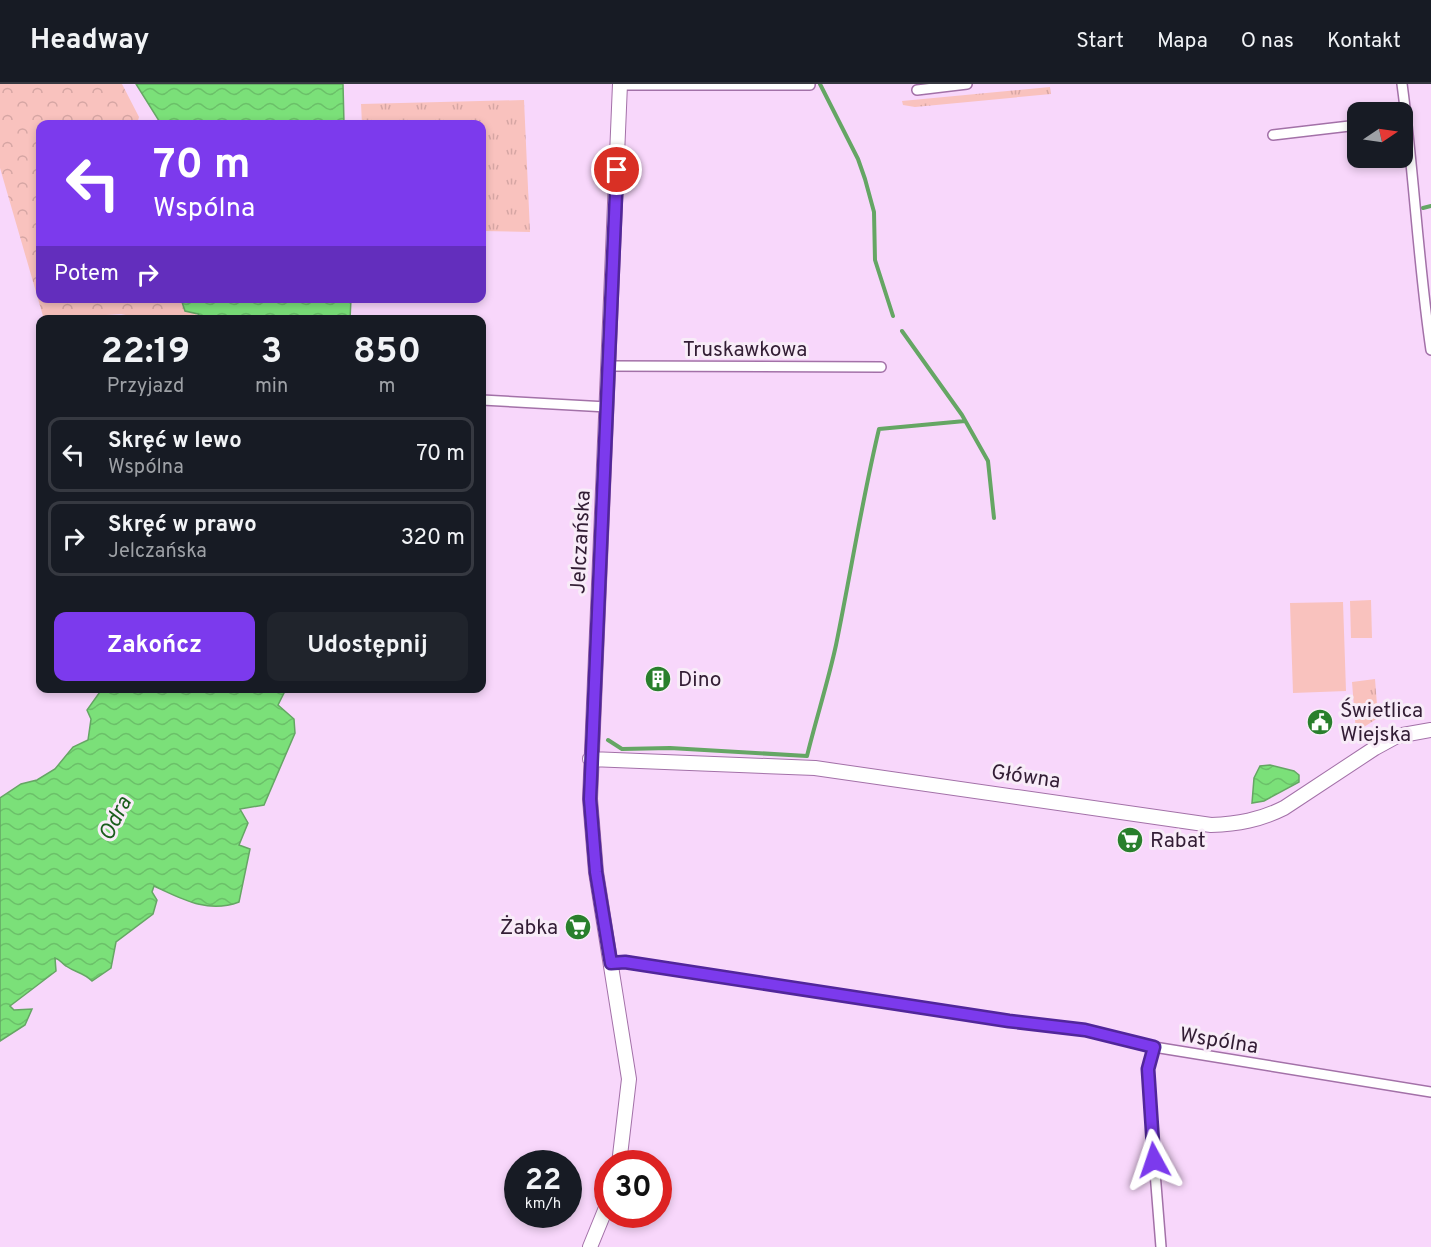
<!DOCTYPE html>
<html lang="pl">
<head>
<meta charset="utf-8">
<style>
	:root { --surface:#171b24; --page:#20242c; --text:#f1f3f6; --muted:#9ea1a6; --line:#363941; --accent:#7c3aed }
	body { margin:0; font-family:Overpass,sans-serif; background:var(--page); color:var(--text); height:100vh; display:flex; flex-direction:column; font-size:22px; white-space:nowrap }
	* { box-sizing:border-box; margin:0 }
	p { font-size:20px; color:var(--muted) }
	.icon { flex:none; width:33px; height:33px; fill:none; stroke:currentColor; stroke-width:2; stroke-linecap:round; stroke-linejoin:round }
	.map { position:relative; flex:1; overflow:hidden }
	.panel { position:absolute; left:36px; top:231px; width:450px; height:378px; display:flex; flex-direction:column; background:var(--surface); border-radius:12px; box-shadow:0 3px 9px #0003 }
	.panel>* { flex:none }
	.banner { position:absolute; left:36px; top:36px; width:450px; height:183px; border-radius:12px; box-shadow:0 3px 9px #0003; background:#7c3aed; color:#fff; overflow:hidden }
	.needle { width:39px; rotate:77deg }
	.buttons { position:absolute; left:1347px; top:18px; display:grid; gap:12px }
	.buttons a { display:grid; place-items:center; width:66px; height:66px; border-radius:12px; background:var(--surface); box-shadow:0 3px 9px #0003; font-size:30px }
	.speed { position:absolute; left:504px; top:1066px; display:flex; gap:12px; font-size:30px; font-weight:700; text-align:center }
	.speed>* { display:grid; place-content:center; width:78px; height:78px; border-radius:50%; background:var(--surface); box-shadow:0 3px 9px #0003; line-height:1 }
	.speed small { font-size:15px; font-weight:400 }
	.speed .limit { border:9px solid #d22; background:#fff; color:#111 }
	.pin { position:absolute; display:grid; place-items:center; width:51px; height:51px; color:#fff; margin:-26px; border:3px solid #fff; border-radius:50%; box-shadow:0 2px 6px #0007 }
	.me { position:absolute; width:66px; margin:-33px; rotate:355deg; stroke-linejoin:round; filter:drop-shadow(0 0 4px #0008) }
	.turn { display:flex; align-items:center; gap:21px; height:126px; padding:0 18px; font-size:27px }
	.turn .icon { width:78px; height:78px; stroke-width:2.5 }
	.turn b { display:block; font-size:42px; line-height:51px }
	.then { display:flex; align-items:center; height:57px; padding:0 18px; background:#0003; gap:12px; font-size:22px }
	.eta { display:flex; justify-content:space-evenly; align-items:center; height:102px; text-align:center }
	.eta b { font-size:36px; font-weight:700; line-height:42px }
	.primary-button { display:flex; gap:12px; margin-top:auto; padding:12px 18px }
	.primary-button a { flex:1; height:69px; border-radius:12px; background:var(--accent); color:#fff; font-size:24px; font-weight:700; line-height:69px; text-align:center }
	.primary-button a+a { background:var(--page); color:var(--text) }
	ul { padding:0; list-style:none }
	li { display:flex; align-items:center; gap:18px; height:75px; margin:0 12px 9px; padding:0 6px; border:3px solid var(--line); border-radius:12px }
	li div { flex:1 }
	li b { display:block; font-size:22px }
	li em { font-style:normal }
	header { display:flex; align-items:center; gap:36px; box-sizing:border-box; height:84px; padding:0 30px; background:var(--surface); border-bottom:2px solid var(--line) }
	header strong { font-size:28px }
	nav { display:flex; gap:33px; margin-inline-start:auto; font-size:21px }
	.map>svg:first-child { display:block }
	.grass { fill:url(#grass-tufts) }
	.forest { fill:url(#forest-crowns) }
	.garden { fill:#f9c2be }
	.water { fill:url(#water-waves); stroke:#65a664; stroke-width:1.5 }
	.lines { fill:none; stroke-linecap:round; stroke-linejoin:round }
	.stream { stroke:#65a664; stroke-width:4 }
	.street-casing { stroke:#a371a8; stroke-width:12 }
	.secondary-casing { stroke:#a371a8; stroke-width:16 }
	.street { stroke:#fff; stroke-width:9 }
	.secondary { stroke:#fff; stroke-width:14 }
	.route-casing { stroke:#51269a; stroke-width:15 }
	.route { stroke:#7c3aed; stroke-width:10 }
	.labels { text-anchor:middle; stroke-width:6; stroke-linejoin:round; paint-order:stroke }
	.street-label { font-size:21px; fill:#321d34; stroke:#f8ecf8 }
	.poi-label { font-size:21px; fill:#321d34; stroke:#f8ecf8; text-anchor:start }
	.water-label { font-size:22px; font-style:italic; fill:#195e1c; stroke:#f8ecf8 }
</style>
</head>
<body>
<header>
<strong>Headway</strong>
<nav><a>Start</a><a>Mapa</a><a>O nas</a><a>Kontakt</a></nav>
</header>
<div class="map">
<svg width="1431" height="1163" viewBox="0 0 1431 1163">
	<defs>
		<pattern id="grass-tufts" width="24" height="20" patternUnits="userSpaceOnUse" patternTransform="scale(1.5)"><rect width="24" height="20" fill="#f9c2be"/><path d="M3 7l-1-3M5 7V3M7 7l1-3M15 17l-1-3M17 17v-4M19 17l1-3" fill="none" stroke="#d6a6a4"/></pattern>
		<pattern id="forest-crowns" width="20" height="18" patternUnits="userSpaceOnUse" patternTransform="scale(1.5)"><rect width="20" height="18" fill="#f9c2be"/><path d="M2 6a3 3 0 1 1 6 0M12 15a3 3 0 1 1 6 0" fill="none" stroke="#d6a6a4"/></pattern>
		<pattern id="water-waves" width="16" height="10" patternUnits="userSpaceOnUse" patternTransform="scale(1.5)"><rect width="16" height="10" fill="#7be079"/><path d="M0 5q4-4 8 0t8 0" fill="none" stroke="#6bc069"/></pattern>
	</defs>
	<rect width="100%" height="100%" fill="#f8d7fb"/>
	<path class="grass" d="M 1050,3 L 1051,10 L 915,23 L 903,21 L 902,17 Z
		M 524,16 L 530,148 L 482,147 L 482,40 L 362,40 L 361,20 Z
		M 1375,595 L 1378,634 L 1356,648 L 1352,598 Z"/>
	<path class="forest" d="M 0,0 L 122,0 L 139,33 L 137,40 L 40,40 L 40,214 L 181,215 L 180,217 L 202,235 L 145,235 L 121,230 L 46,235 L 43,232 L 0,84 Z"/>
	<path class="garden" d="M 1371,516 L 1372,554 L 1351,554 L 1350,517 Z
		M 1343,518 L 1346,607 L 1293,609 L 1290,519 Z"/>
	<path class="water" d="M 136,0 L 343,0 L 344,40 L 161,40 Z
		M 181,215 L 351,215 L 350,235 L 202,235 L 198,230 L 185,227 Z
		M 102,605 L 286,605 L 278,621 L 294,635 L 295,649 L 264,721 L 240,725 L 248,739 L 239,761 L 250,765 L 239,818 C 208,830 182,815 154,802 L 152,808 L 157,816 L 153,830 L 116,858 L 111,884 L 92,897 C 83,888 76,889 66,882 C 61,879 61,876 55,874 L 56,887 L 10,922 L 14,926 L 32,925 L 25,941 L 0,957 L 0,714 L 21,700 L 37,696 L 55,685 L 73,663 L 88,656 L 91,635 L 87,626 Z
		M 1270,681 L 1294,687 L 1299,691 L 1299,698 L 1264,717 L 1252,719 L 1254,694 L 1260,682 Z"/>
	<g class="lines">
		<path class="stream" d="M 820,0 L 858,75 L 865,95 L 874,128 L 875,176 L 893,232
			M 1423,124 L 1431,122
			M 902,247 L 962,331 L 988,377 L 994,434
			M 608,656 L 622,665 L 670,664 L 807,672 C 816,635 828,598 836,561 C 851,488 862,416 879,345 L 965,337"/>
		<defs>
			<path id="street" d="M 1402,0 C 1414,88 1418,178 1431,266
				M 620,1 L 810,1
				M 917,6 L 967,0
				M 1273,51 L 1358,41
				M 608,282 L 881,283
				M 482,316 L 607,323
				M 611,879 L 625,878 L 1009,937 L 1085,946 L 1154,963 L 1431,1008
				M 1154,963 L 1148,985 L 1149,1013 L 1161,1163"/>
			<path id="secondary" d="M 590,675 L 815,684 L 1211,741 C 1238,740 1260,736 1284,724 L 1375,664 L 1397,652 L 1431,646
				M 619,1080 L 629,995 L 596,788 L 590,715 L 620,0
				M 590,1163 L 608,1119"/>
		</defs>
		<use href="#street" class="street-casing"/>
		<use href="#secondary" class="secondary-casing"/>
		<use href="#street" class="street"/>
		<use href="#secondary" class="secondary"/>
	</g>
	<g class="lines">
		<defs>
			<path id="route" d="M 617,86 L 590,715 L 596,788 L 611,879 L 625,878 L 1009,937 L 1085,946 L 1154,963 L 1148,985 L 1154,1076"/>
		</defs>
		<use href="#route" class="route-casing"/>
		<use href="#route" class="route"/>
	</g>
	<defs>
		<symbol id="building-disc" viewBox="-11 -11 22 22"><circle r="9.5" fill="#297f2c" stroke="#f8ecf8"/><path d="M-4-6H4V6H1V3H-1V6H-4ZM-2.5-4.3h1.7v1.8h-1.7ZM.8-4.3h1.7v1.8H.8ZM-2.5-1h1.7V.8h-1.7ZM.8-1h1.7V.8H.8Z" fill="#fff"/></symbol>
		<symbol id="civic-disc" viewBox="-11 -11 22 22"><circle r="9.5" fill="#297f2c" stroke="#f8ecf8"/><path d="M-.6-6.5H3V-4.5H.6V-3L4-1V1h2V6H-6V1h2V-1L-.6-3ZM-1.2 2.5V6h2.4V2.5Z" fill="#fff"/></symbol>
		<symbol id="supermarket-disc" viewBox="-11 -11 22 22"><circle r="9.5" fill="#297f2c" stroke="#f8ecf8"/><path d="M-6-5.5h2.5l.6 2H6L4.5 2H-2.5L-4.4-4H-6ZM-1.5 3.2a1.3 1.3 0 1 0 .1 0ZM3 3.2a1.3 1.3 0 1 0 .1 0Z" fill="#fff"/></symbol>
	</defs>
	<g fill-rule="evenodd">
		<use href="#building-disc" x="643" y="580" width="30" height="30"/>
		<use href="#civic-disc" x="1305" y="623" width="30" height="30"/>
		<use href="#supermarket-disc" x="1115" y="741" width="30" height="30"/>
		<use href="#supermarket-disc" x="563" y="828" width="30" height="30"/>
	</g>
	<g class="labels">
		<g class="street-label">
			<text x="745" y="272">Truskawkowa</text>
			<text transform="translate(580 458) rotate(-87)" y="7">Jelczańska</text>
			<text transform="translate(1026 692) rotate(8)" y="7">Główna</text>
			<text transform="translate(1219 956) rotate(9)" y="7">Wspólna</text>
		</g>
		<g class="poi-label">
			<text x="678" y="602">Dino</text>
			<text x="1340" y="633">Świetlica<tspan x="1340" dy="24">Wiejska</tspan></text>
			<text x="1150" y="763">Rabat</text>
			<text x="558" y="850" text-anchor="end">Żabka</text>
		</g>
		<g class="water-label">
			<text transform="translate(114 734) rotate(-63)" y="8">Odra</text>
		</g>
	</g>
</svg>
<div class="buttons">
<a><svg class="needle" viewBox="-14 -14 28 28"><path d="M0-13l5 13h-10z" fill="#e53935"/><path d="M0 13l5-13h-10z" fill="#9ea1a6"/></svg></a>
</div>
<div class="speed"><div>22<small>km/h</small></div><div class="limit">30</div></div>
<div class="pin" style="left:617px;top:86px;background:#d93025"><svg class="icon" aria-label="arrive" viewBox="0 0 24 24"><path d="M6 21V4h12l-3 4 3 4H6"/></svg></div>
<svg class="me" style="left:1154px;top:1076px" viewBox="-20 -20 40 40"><path d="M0-17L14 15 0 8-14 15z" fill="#7c3aed" stroke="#fff" stroke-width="4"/></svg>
<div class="banner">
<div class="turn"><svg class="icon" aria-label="left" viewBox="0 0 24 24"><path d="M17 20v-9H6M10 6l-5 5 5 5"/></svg><div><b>70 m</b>Wspólna</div></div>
<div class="then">Potem<svg class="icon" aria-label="right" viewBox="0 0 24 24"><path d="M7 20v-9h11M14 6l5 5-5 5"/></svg></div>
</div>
<section class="panel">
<div class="eta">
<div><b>22:19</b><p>Przyjazd</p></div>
<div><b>3</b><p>min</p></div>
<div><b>850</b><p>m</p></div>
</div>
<ul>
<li><svg class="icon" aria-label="left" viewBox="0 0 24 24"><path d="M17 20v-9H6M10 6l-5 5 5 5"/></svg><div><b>Skręć w lewo</b><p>Wspólna</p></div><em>70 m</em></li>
<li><svg class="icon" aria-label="right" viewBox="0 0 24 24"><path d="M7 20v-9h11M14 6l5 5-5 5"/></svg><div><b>Skręć w prawo</b><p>Jelczańska</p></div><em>320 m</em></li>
</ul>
<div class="primary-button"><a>Zakończ</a><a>Udostępnij</a></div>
</section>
</div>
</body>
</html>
